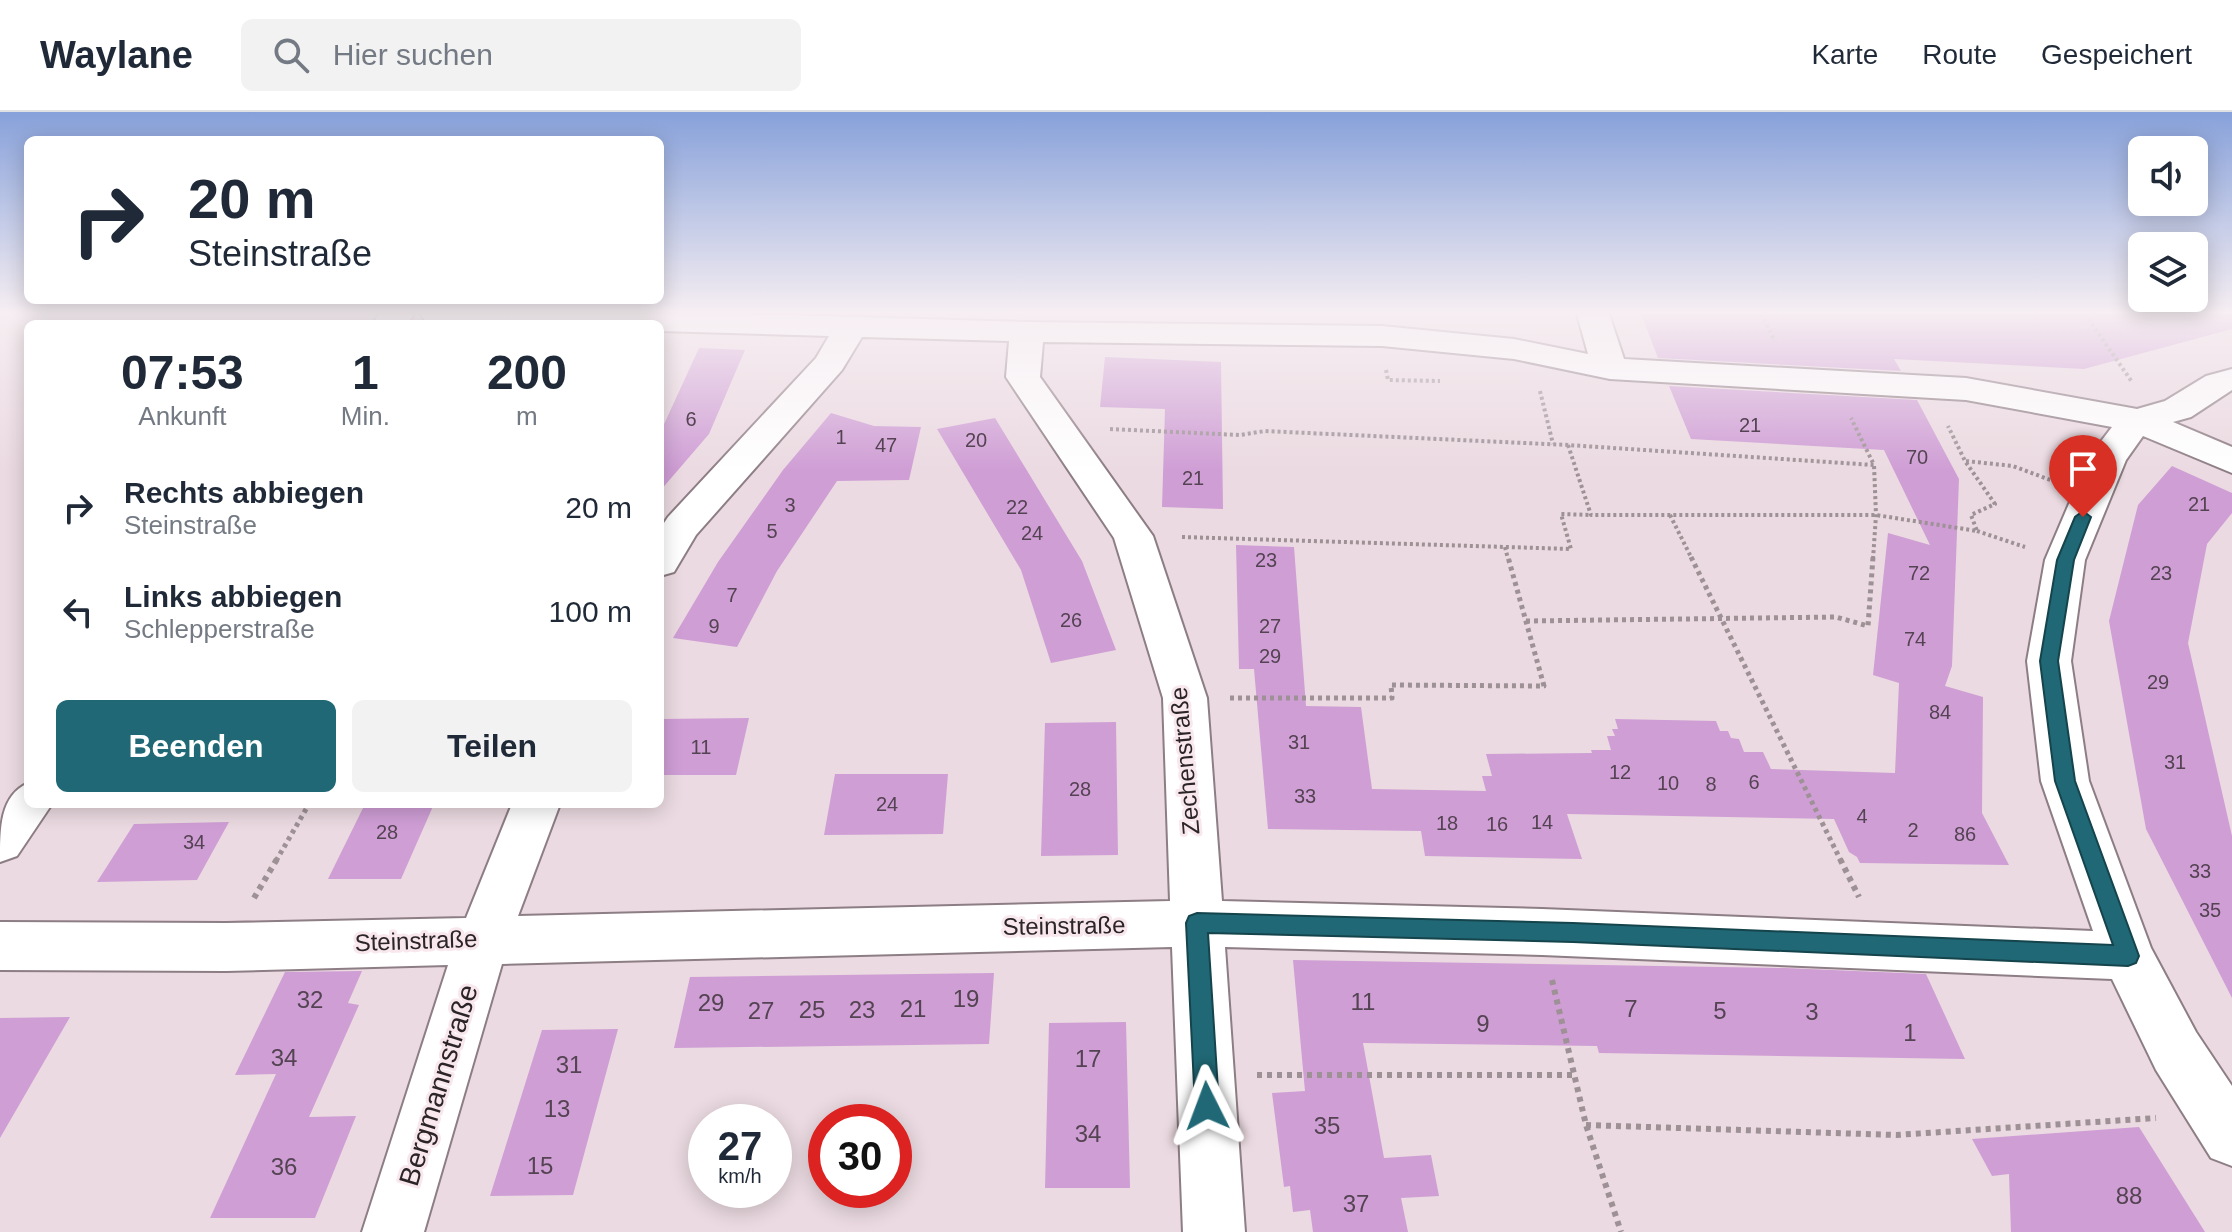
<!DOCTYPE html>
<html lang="de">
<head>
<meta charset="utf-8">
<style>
	:root { --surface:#fff; --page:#f2f2f3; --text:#1f2937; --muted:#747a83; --line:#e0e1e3; --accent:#206875 }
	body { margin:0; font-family:Arial,sans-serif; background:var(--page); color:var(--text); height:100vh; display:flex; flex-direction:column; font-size:30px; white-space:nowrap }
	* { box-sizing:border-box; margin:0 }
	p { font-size:26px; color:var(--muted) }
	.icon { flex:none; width:44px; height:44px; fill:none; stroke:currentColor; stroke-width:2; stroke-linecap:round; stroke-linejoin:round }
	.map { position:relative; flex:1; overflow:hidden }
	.details { position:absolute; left:24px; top:208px; width:640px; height:488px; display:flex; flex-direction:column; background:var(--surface); border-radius:12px; box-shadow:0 4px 20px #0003 }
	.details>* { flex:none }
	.top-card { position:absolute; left:24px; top:24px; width:640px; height:168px; border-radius:12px; box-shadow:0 4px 20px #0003; background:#fff; color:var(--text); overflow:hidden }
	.tools { position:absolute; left:2128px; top:24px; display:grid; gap:16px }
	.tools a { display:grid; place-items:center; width:80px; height:80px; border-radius:12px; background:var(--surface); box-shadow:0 4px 20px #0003; font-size:40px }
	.speed { position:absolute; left:688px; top:992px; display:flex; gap:16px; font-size:40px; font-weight:700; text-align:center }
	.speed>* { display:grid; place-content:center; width:104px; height:104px; border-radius:50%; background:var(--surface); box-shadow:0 4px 20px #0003; line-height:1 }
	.speed small { font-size:20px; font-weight:400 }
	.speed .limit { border:12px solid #d22; background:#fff; color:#111 }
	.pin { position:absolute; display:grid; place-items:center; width:68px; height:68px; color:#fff; margin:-82px -34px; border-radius:50% 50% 50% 0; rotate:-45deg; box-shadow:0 0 8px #0007 }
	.pin .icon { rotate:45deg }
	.me { position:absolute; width:88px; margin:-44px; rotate:357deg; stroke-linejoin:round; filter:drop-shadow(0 0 6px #0008) }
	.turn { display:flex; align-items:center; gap:28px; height:168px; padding:0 32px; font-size:36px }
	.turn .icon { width:104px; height:104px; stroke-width:2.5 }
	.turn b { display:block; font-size:56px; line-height:68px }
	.eta { display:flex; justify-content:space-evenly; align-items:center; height:136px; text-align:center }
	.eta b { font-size:48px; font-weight:600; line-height:56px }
	.action { display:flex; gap:16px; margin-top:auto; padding:16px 32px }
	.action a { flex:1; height:92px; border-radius:12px; background:var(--accent); color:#fff; font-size:32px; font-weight:600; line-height:92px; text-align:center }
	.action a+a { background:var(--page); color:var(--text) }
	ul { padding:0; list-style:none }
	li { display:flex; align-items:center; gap:24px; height:104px; padding:0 32px }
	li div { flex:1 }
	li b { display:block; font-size:30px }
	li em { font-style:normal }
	header { display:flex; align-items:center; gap:48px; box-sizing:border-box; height:112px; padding:0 40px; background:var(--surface); border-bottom:2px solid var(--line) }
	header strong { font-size:38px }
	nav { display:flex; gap:44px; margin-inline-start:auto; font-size:28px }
	.search { width:560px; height:72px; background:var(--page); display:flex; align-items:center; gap:20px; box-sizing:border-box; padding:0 28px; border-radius:12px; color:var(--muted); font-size:30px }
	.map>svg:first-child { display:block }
	.building { fill:#cf9ed5 }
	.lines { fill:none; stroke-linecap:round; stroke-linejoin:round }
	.minor-casing { stroke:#8d7d84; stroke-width:4 }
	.path-far2 { stroke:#9d9196; stroke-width:4; stroke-dasharray:3 3; stroke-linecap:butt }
	.path-far1 { stroke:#9d9196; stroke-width:5; stroke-dasharray:4 4; stroke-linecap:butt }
	.path { stroke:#9d9196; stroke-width:6; stroke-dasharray:5 5; stroke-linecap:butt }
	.minor { fill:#fff; fill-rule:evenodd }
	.route { fill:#206875; stroke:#15444c; stroke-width:2 }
	.labels { text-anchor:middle; stroke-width:6; stroke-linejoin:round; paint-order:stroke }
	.number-label { font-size:20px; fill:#544352 }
	.street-label { font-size:24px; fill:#2b2527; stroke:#f9e7ee }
	.near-number-label { font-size:24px; fill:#544352 }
	.near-street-label { font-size:28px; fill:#2b2527; stroke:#f9e7ee }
</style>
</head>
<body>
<header>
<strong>Waylane</strong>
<div class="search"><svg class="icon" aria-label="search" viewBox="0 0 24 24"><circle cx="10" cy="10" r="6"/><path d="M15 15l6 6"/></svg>Hier suchen</div>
<nav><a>Karte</a><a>Route</a><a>Gespeichert</a></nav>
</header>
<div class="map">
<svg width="2232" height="1120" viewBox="0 0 2232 1120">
	<rect width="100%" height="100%" fill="#ebdae1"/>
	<path class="building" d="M 1641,202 L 2232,202 L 2232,217 L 2084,257 L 1894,247 L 1901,259 L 1658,246 Z
		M 699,236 L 745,238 L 709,322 L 660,379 L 660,321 Z
		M 1105,245 L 1221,250 L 1223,397 L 1162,395 L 1165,297 L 1100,295 Z
		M 1669,274 L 1917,288 L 1959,367 L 1952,554 L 1945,574 L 1983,585 L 1982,701 L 2009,753 L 1860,751 L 1857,745 L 1849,740 L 1834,707 L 1567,702 L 1582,747 L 1425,744 L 1421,719 L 1268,717 L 1254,557 L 1239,557 L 1236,433 L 1294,435 L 1306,594 L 1361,595 L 1372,677 L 1486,679 L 1482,664 L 1492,664 L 1486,642 L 1592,641 L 1591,638 L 1611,638 L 1607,624 L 1615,624 L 1612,617 L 1618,617 L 1615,607 L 1716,609 L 1720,619 L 1728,619 L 1731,626 L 1739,627 L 1744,640 L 1763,640 L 1771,657 L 1895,661 L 1899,571 L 1873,563 L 1888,421 L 1930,433 L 1884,338 L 1691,327 Z
		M 831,301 L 874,314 L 921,315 L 909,368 L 837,369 L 777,459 L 737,535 L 673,526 L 718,450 L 783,358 Z
		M 995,306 L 1082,449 L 1116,538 L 1051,551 L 1021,458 L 937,317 Z
		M 2172,354 L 2232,381 L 2232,401 L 2207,432 L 2188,531 L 2232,724 L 2232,886 L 2146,717 L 2109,509 L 2138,393 Z
		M 749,606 L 736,663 L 660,663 L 660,607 Z
		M 1116,610 L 1118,743 L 1041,744 L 1045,611 Z
		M 835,662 L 948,662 L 943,722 L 824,723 Z
		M 365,692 L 434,692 L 401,767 L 328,767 Z
		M 229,710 L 197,768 L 97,770 L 134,712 Z
		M 1293,848 L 1785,856 L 1926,862 L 1965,947 L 1599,941 L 1597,934 L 1363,931 L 1384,1046 L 1431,1043 L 1439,1084 L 1401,1086 L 1408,1120 L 1313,1120 L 1310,1098 L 1293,1100 L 1290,1074 L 1284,1075 L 1272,981 L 1305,979 Z
		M 362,859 L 348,891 L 359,893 L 309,1005 L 356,1004 L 315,1106 L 210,1106 L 276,962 L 235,963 L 285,860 Z
		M 994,861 L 989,932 L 674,936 L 690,865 Z
		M 70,905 L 0,1026 L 0,906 Z
		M 1126,910 L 1130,1076 L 1045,1076 L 1049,911 Z
		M 618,917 L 573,1083 L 490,1084 L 542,918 Z
		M 2139,1015 L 2205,1120 L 2011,1120 L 2009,1062 L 1992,1064 L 1972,1027 Z"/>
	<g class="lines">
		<defs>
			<path id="minor" d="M 380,202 L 414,202 L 407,212 L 372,212 Z
				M 421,202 L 750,202 L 1027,210 L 1382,214 L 1514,227 L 1588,242 L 1577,202 L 1609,202 L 1624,247 L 1966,266 L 2137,297 L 2165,289 L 2206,264 L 2232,257 L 2232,278 L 2191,305 L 2173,310 L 2232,335 L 2232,361 L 2143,324 L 2126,348 L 2085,448 L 2071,549 L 2089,669 L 2151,836 L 2196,920 L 2232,974 L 2232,1054 L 2211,1046 L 2156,958 L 2112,867 L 1542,843 L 1225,835 L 1245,1120 L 1183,1120 L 1172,835 L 502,852 L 424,1120 L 362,1120 L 448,853 L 226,859 L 0,858 L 0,810 L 226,811 L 466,806 L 512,692 L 560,692 L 518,804 L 1170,789 L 1163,586 L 1114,426 L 1006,265 L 1009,229 L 862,225 L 842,258 L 696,423 L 674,460 L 660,464 L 660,417 L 668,405 L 816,246 L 829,224 L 660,219 L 660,212 L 437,212 L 425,209 ZM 1043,230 L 1382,234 L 1514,247 L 1610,267 L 1966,288 L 2112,315 L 2089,345 L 2045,448 L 2027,549 L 2041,669 L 2093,819 L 1542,797 L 1222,789 L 1207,586 L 1153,424 L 1040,265 Z
				M 28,671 L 28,692 L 52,692 L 17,744 L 0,750 C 0,715 0,684 28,671 Z"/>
		</defs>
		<use href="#minor" class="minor-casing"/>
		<path class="path-far2" d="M 1761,202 L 1775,229
			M 2085,202 L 2132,270
			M 1386,258 L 1388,268 L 1440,269
			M 1540,279 L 1553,332
			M 1110,317 L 1240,323 L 1265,319 L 1568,333 L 1874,353 L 1851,306
			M 1568,333 L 1591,403 L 1876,403 L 1977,419 L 1971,403 L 1995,392 L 1965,349 L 1948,314
			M 1966,349 L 2013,354 L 2053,369
			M 1670,403 L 1692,447
			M 1977,419 L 2025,435
			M 1182,425 L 1571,437 L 1561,402 L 1591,403
			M 1505,435 L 1508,447
			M 1873,447 L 1876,403 L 1874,353"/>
		<path class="path-far1" d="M 1691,445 L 1841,749
			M 1526,509 L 1836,505 L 1868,514 L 1873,445
			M 1230,586 L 1392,586 L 1391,573 L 1544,574 L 1508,445
			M 276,749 L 309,692"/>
		<path class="path" d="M 1840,747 L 1859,785
			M 254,786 L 277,747
			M 1552,868 L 1586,1013 L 1621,1120
			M 1257,963 L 1572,963
			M 1586,1013 L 1896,1023 L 2156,1006"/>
		<use href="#minor" class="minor"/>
	</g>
	<linearGradient id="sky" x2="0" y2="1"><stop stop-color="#87a1da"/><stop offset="0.56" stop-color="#f6eef2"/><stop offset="1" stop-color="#f6eef2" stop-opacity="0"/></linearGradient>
	<rect width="2232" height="358" fill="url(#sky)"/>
	<path class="route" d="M 2083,399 L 2091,405 L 2074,448 L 2058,549 L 2075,669 L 2139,844 L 2136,851 L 2128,854 L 1573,830 L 1208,821 L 1219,994 L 1216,1003 L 1207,1006 L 1199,1003 L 1195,994 L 1186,811 L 1189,804 L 1197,801 L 1573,811 L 2113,833 L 2055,669 L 2040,549 L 2057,448 L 2075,405 Z"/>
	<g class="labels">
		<g class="number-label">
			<text x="691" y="314">6</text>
			<text x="1750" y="320">21</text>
			<text x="841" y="332">1</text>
			<text x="976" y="335">20</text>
			<text x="886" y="340">47</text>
			<text x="1917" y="352">70</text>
			<text x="1193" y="373">21</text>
			<text x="2199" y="399">21</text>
			<text x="790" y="400">3</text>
			<text x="1017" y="402">22</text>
			<text x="772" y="426">5</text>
			<text x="1032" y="428">24</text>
			<text x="1266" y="455">23</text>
			<text x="1919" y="468">72</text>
			<text x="2161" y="468">23</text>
			<text x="732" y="490">7</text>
			<text x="1071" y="515">26</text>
			<text x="714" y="521">9</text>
			<text x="1270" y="521">27</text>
			<text x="1915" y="534">74</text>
			<text x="1270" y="551">29</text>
			<text x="2158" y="577">29</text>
			<text x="1940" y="607">84</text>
			<text x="1299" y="637">31</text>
			<text x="701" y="642">11</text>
			<text x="2175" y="657">31</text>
			<text x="1620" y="667">12</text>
			<text x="1754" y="677">6</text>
			<text x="1668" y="678">10</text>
			<text x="1711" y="679">8</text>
			<text x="1080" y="684">28</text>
			<text x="1305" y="691">33</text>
			<text x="887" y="699">24</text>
			<text x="1862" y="711">4</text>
			<text x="1542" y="717">14</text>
			<text x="1447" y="718">18</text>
			<text x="1497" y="719">16</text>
			<text x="1913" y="725">2</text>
			<text x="387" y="727">28</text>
			<text x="1965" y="729">86</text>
			<text x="194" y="737">34</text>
			<text x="2200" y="766">33</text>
			<text x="2210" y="805">35</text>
		</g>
		<g class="street-label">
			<text transform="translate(1185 649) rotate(-95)" y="8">Zechenstraße</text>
			<text transform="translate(1064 814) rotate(-1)" y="8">Steinstraße</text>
			<text transform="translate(416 829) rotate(-2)" y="8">Steinstraße</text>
		</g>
		<g class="near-number-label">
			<text x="966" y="895">19</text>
			<text x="310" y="896">32</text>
			<text x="1363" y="898">11</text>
			<text x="711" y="899">29</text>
			<text x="913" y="905">21</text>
			<text x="1631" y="905">7</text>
			<text x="812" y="906">25</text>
			<text x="862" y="906">23</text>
			<text x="761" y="907">27</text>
			<text x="1720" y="907">5</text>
			<text x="1812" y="908">3</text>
			<text x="1483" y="920">9</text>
			<text x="1910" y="929">1</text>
			<text x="284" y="954">34</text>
			<text x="1088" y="955">17</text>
			<text x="569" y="961">31</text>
			<text x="557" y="1005">13</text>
			<text x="1327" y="1022">35</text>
			<text x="1088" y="1030">34</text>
			<text x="540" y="1062">15</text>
			<text x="284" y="1063">36</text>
			<text x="2129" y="1092">88</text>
			<text x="1356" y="1100">37</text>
		</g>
		<g class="near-street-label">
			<text transform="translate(438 973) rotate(-73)" y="10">Bergmannstraße</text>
		</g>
	</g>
</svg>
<div class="tools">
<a><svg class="icon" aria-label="sound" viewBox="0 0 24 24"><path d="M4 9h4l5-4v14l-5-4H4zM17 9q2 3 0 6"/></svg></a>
<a><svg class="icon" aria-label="layers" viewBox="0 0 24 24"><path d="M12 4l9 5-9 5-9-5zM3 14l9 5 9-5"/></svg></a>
</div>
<div class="speed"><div>27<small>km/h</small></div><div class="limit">30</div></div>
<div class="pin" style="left:2083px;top:405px;background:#d93025"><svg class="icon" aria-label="arrive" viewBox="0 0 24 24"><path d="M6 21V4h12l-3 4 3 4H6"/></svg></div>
<svg class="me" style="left:1207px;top:994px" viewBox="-20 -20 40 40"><path d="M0-17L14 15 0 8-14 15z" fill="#206875" stroke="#fff" stroke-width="4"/></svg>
<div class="top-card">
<div class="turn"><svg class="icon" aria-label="right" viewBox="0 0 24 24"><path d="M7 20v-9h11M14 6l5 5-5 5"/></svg><div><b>20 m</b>Steinstraße</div></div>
</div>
<section class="details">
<div class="eta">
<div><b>07:53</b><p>Ankunft</p></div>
<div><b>1</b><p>Min.</p></div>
<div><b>200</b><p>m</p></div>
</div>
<ul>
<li><svg class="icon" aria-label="right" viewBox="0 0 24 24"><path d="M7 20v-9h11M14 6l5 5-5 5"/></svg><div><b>Rechts abbiegen</b><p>Steinstraße</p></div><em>20 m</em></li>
<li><svg class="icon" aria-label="left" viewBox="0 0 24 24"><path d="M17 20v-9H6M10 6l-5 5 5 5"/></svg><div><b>Links abbiegen</b><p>Schlepperstraße</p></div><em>100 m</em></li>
</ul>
<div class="action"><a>Beenden</a><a>Teilen</a></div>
</section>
</div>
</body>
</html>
